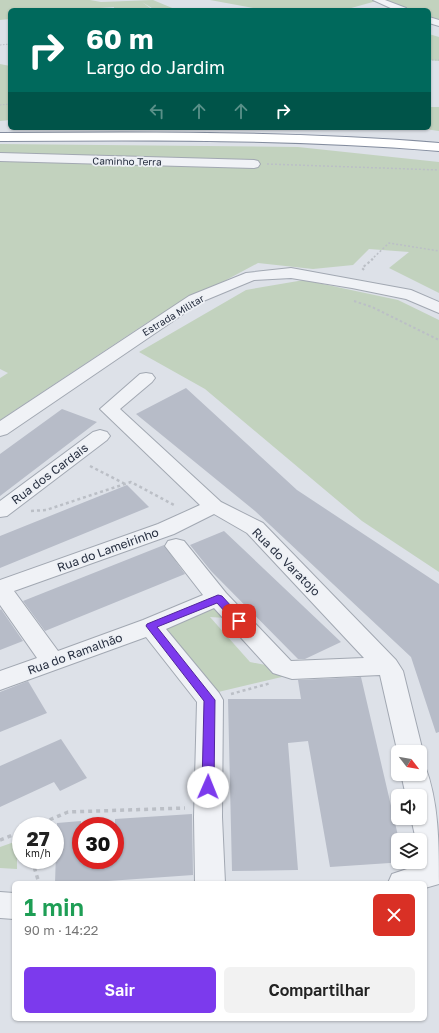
<!DOCTYPE html>
<html lang="pt">
<head>
<meta charset="utf-8">
<style>
	:root { --surface:#fff; --page:#f2f2f2; --text:#222; --muted:#767676; --accent:#7c3aed }
	body { margin:0; font-family:"Golos Text",sans-serif; background:var(--page); color:var(--text); height:100vh; display:flex; flex-direction:column; font-size:15px; white-space:nowrap }
	* { box-sizing:border-box; margin:0 }
	p { font-size:13px; color:var(--muted) }
	.icon { flex:none; width:22px; height:22px; fill:none; stroke:currentColor; stroke-width:2; stroke-linecap:round; stroke-linejoin:round }
	.map { position:relative; flex:1; overflow:hidden }
	.side { position:absolute; left:12px; top:881px; width:415px; height:140px; display:flex; flex-direction:column; background:var(--surface); border-radius:6px; box-shadow:0 1px 3px #0004 }
	.side>* { flex:none }
	.banner { position:absolute; left:8px; top:8px; width:423px; height:122px; border-radius:6px; box-shadow:0 1px 3px #0004; background:#00695c; color:#fff; overflow:hidden }
	.needle { width:26px; rotate:121deg }
	.buttons { position:absolute; left:391px; top:745px; display:grid; gap:8px }
	.buttons a { display:grid; place-items:center; width:36px; height:36px; border-radius:6px; background:var(--surface); box-shadow:0 1px 3px #0004; font-size:20px }
	.speed { position:absolute; left:12px; top:817px; display:flex; gap:8px; font-size:20px; font-weight:700; text-align:center }
	.speed>* { display:grid; place-content:center; width:52px; height:52px; border-radius:50%; background:var(--surface); box-shadow:0 1px 3px #0004; line-height:1 }
	.speed small { font-size:10px; font-weight:400 }
	.speed .limit { border:6px solid #d22; background:#fff; color:#111 }
	.pin { position:absolute; display:grid; place-items:center; width:34px; height:34px; color:#fff; margin:-17px; border-radius:8px; box-shadow:0 2px 6px #0006 }
	.me { position:absolute; width:44px; margin:-22px; rotate:1deg; stroke-linejoin:round; filter:drop-shadow(0 0 3px #0008) }
	.turn { display:flex; align-items:center; gap:14px; height:84px; padding:0 12px; font-size:18px }
	.turn .icon { width:52px; height:52px; stroke-width:2.5 }
	.turn b { display:block; font-size:28px; line-height:34px }
	.lanes { display:flex; align-items:center; height:38px; padding:0 12px; background:#0003; justify-content:center; gap:20px; direction:ltr }
	.lanes .off { opacity:.35 }
	.round { display:grid; place-items:center; flex:none; width:42px; height:42px; border-radius:6px; background:var(--page) }
	.head { display:flex; align-items:center; justify-content:space-between; height:68px; padding:0 12px }
	h1 { font-size:24px; font-weight:600; line-height:30px; color:#1e9e55 }
	.button { display:flex; gap:8px; margin-top:auto; padding:8px 12px }
	.button a { flex:1; height:46px; border-radius:6px; background:var(--accent); color:#fff; font-size:16px; font-weight:600; line-height:46px; text-align:center }
	.button a+a { background:var(--page); color:var(--text) }
	.map>svg:first-child { display:block }
	.green { fill:#c2d2be }
	.building { fill:#b7bcc8 }
	.lines { fill:none; stroke-linecap:round; stroke-linejoin:round }
	.minor-casing { stroke:#a2a8b2; stroke-width:2 }
	.highway-casing { stroke:#848d9f; stroke-width:2 }
	.path-far4 { stroke:#bbbfc6; stroke-width:1; stroke-dasharray:1.5 1.5; stroke-linecap:butt }
	.path-far3 { stroke:#bbbfc6; stroke-width:1.5; stroke-dasharray:2 2; stroke-linecap:butt }
	.path-far2 { stroke:#bbbfc6; stroke-width:2; stroke-dasharray:2.5 2.5; stroke-linecap:butt }
	.path-far1 { stroke:#bbbfc6; stroke-width:2.5; stroke-dasharray:3 3; stroke-linecap:butt }
	.path { stroke:#bbbfc6; stroke-width:3.5; stroke-dasharray:4 4; stroke-linecap:butt }
	.minor { fill:#f0f2f6; fill-rule:evenodd }
	.highway { fill:#fff; fill-rule:evenodd }
	.route { fill:#7c3aed; stroke:#51269a }
	.labels { text-anchor:middle; stroke-width:3.5; stroke-linejoin:round; paint-order:stroke }
	.far-street-label { font-size:10px; fill:#262e3f; stroke:#edf0f5 }
	.street-label { font-size:12px; fill:#262e3f; stroke:#edf0f5 }
</style>
</head>
<body>
<div class="map">
<svg width="439" height="1033" viewBox="0 0 439 1033">
	<rect width="100%" height="100%" fill="#dde1e8"/>
	<path class="green" d="M 0,0 L 90,0 L 101,2 L 153,0 L 177,10 L 155,10 L 142,2 L 153,10 L 114,10 L 114,7 L 71,10 L 10,10 L 10,19 L 0,20 Z
		M 210,0 L 380,0 L 344,10 L 264,10 Z
		M 384,0 L 439,0 L 439,21 L 429,18 L 429,10 L 409,10 Z
		M 429,34 L 439,37 L 439,61 L 429,60 Z
		M 0,64 L 10,66 L 10,120 L 0,121 Z
		M 429,107 L 439,107 L 439,131 L 417,128 L 429,128 Z
		M 0,144 L 298,147 L 439,162 L 439,293 L 389,268 L 409,252 L 369,249 L 353,265 L 313,269 L 258,263 L 148,322 L 0,420 L 0,378 L 8,373 L 0,369 Z
		M 304,280 L 398,300 L 439,320 L 439,572 L 362,521 L 205,389 L 139,352 L 246,290 Z
		M 211,608 L 217,609 L 226,618 L 210,617 L 250,662 L 271,666 L 286,676 L 214,693 L 166,627 Z
		M 17,841 L 17,869 L 0,868 L 0,847 Z"/>
	<path class="building" d="M 186,388 L 297,490 L 439,584 L 439,732 L 436,733 L 411,657 L 255,511 L 136,414 Z
		M 62,409 L 97,422 L 0,496 L 0,454 Z
		M 127,485 L 149,507 L 0,568 L 0,536 Z
		M 224,531 L 341,642 L 305,659 L 298,659 L 211,571 L 190,545 Z
		M 164,545 L 185,574 L 45,631 L 23,601 Z
		M 1,609 L 23,641 L 0,650 L 0,610 Z
		M 361,677 L 399,840 L 398,840 L 398,862 L 405,862 L 330,867 L 308,741 L 288,743 L 298,870 L 232,871 L 228,699 L 301,699 L 298,680 Z
		M 28,681 L 47,713 L 0,732 L 0,692 Z
		M 61,739 L 87,778 L 60,791 L 54,782 L 0,807 L 0,766 Z
		M 192,814 L 193,875 L 80,883 L 55,883 L 57,823 L 81,821 L 81,860 L 115,860 L 115,819 Z"/>
	<g class="lines">
		<defs>
			<path id="minor" d="M 373,0 L 385,0 L 406,8 L 407,10 L 395,10 Z
				M 429,17 L 439,20 L 439,26 L 429,23 Z
				M 0,153 L 254,160 L 258,161 L 260,164 L 258,167 L 254,168 L 0,161 Z
				M 291,268 L 411,290 L 439,302 L 439,313 L 406,299 L 352,288 L 291,278 L 254,280 L 201,302 L 7,434 L 0,436 L 0,421 L 189,296 L 246,273 Z
				M 146,373 L 152,374 L 155,378 L 152,382 L 120,409 L 221,502 L 263,523 L 396,660 L 403,671 L 423,752 L 420,758 L 420,752 L 398,752 L 398,754 L 380,675 L 292,679 L 273,673 L 214,608 L 166,629 L 219,693 L 223,700 L 222,817 L 225,883 L 195,883 L 194,817 L 197,702 L 146,637 L 0,690 L 0,671 L 37,658 L 0,605 L 0,580 L 158,524 L 200,505 L 100,409 L 140,374 ZM 214,514 L 247,533 L 364,658 L 291,661 L 226,593 L 184,541 L 176,539 L 168,541 L 165,546 L 203,595 L 143,620 L 58,651 L 14,591 L 174,534 Z
				M 100,430 L 107,432 L 110,436 L 107,440 L 7,516 L 0,517 L 0,501 L 93,432 Z
				M 420,765 L 425,766 C 439,802 439,845 439,884 L 425,888 L 425,883 L 388,883 L 392,874 L 422,864 L 420,840 L 416,840 L 411,818 L 420,818 L 420,796 L 406,796 L 401,774 L 420,774 Z
				M 0,892 L 14,893 L 14,919 L 0,918 Z"/>
			<path id="highway" d="M 0,133 C 147,132 293,131 439,143 L 439,151 C 293,139 147,140 0,141 Z"/>
		</defs>
		<use href="#minor" class="minor-casing"/>
		<use href="#highway" class="highway-casing"/>
		<path class="path-far4" d="M 0,45 L 10,44
			M 429,60 L 439,60
			M 0,105 L 10,104"/>
		<path class="path-far3" d="M 267,164 L 439,170
			M 371,260 L 389,243 L 439,251"/>
		<path class="path-far2" d="M 364,270 L 362,268 L 373,259
			M 354,301 L 372,307 L 439,340"/>
		<path class="path-far1" d="M 90,466 L 125,484
			M 31,511 L 46,510 L 131,482 L 174,505
			M 231,694 L 271,683"/>
		<path class="path" d="M 35,826 L 68,812 L 185,808
			M 0,840 L 21,832
			M 32,860 L 39,883"/>
		<use href="#minor" class="minor"/>
		<use href="#highway" class="highway"/>
	</g>
	<path class="route" d="M 218,595 L 222,596 L 243,619 L 244,621 L 243,624 L 236,624 L 217,603 L 157,627 L 215,700 L 214,787 L 213,791 L 208,792 L 204,791 L 202,787 L 204,701 L 146,626 L 147,624 Z"/>
	<g class="labels">
		<g class="far-street-label">
			<text transform="translate(127 161) rotate(1)" y="4">Caminho Terra</text>
			<text transform="translate(173 315) rotate(-31)" y="4">Estrada Militar</text>
		</g>
		<g class="street-label">
			<text transform="translate(50 474) rotate(-37)" y="4">Rua dos Cardais</text>
			<text transform="translate(108 550) rotate(-20)" y="4">Rua do Lameirinho</text>
			<text transform="translate(286 562) rotate(45)" y="4">Rua do Varatojo</text>
			<text transform="translate(75 654) rotate(-20)" y="4">Rua do Ramalhão</text>
		</g>
	</g>
</svg>
<div class="buttons">
<a><svg class="needle" viewBox="-14 -14 28 28"><path d="M0-13l5 13h-10z" fill="#e53935"/><path d="M0 13l5-13h-10z" fill="#767676"/></svg></a>
<a><svg class="icon" aria-label="sound" viewBox="0 0 24 24"><path d="M4 9h4l5-4v14l-5-4H4zM17 9q2 3 0 6"/></svg></a>
<a><svg class="icon" aria-label="layers" viewBox="0 0 24 24"><path d="M12 4l9 5-9 5-9-5zM3 14l9 5 9-5"/></svg></a>
</div>
<div class="speed"><div>27<small>km/h</small></div><div class="limit">30</div></div>
<div class="pin" style="left:239px;top:621px;background:#d93025"><svg class="icon" aria-label="arrive" viewBox="0 0 24 24"><path d="M6 21V4h12l-3 4 3 4H6"/></svg></div>
<svg class="me" style="left:208px;top:787px" viewBox="-20 -20 40 40"><circle r="19" fill="#fff"/><path d="M0-13L10 11 0 6-10 11z" fill="#7c3aed"/></svg>
<div class="banner">
<div class="turn"><svg class="icon" aria-label="right" viewBox="0 0 24 24"><path d="M7 20v-9h11M14 6l5 5-5 5"/></svg><div><b>60 m</b>Largo do Jardim</div></div>
<div class="lanes"><svg class="icon off" aria-label="left" viewBox="0 0 24 24"><path d="M17 20v-9H6M10 6l-5 5 5 5"/></svg><svg class="icon off" aria-label="ahead" viewBox="0 0 24 24"><path d="M12 20V5M6 11l6-6 6 6"/></svg><svg class="icon off" aria-label="ahead" viewBox="0 0 24 24"><path d="M12 20V5M6 11l6-6 6 6"/></svg><svg class="icon" aria-label="right" viewBox="0 0 24 24"><path d="M7 20v-9h11M14 6l5 5-5 5"/></svg></div>
</div>
<section class="side">
<div class="head"><div><h1>1 min</h1><p>90 m · 14:22</p></div><a class="round" style="background:#d93025;color:#fff"><svg class="icon" aria-label="close" viewBox="0 0 24 24"><path d="M6 6l12 12M18 6L6 18"/></svg></a></div>
<div class="button"><a>Sair</a><a>Compartilhar</a></div>
</section>
</div>
</body>
</html>
